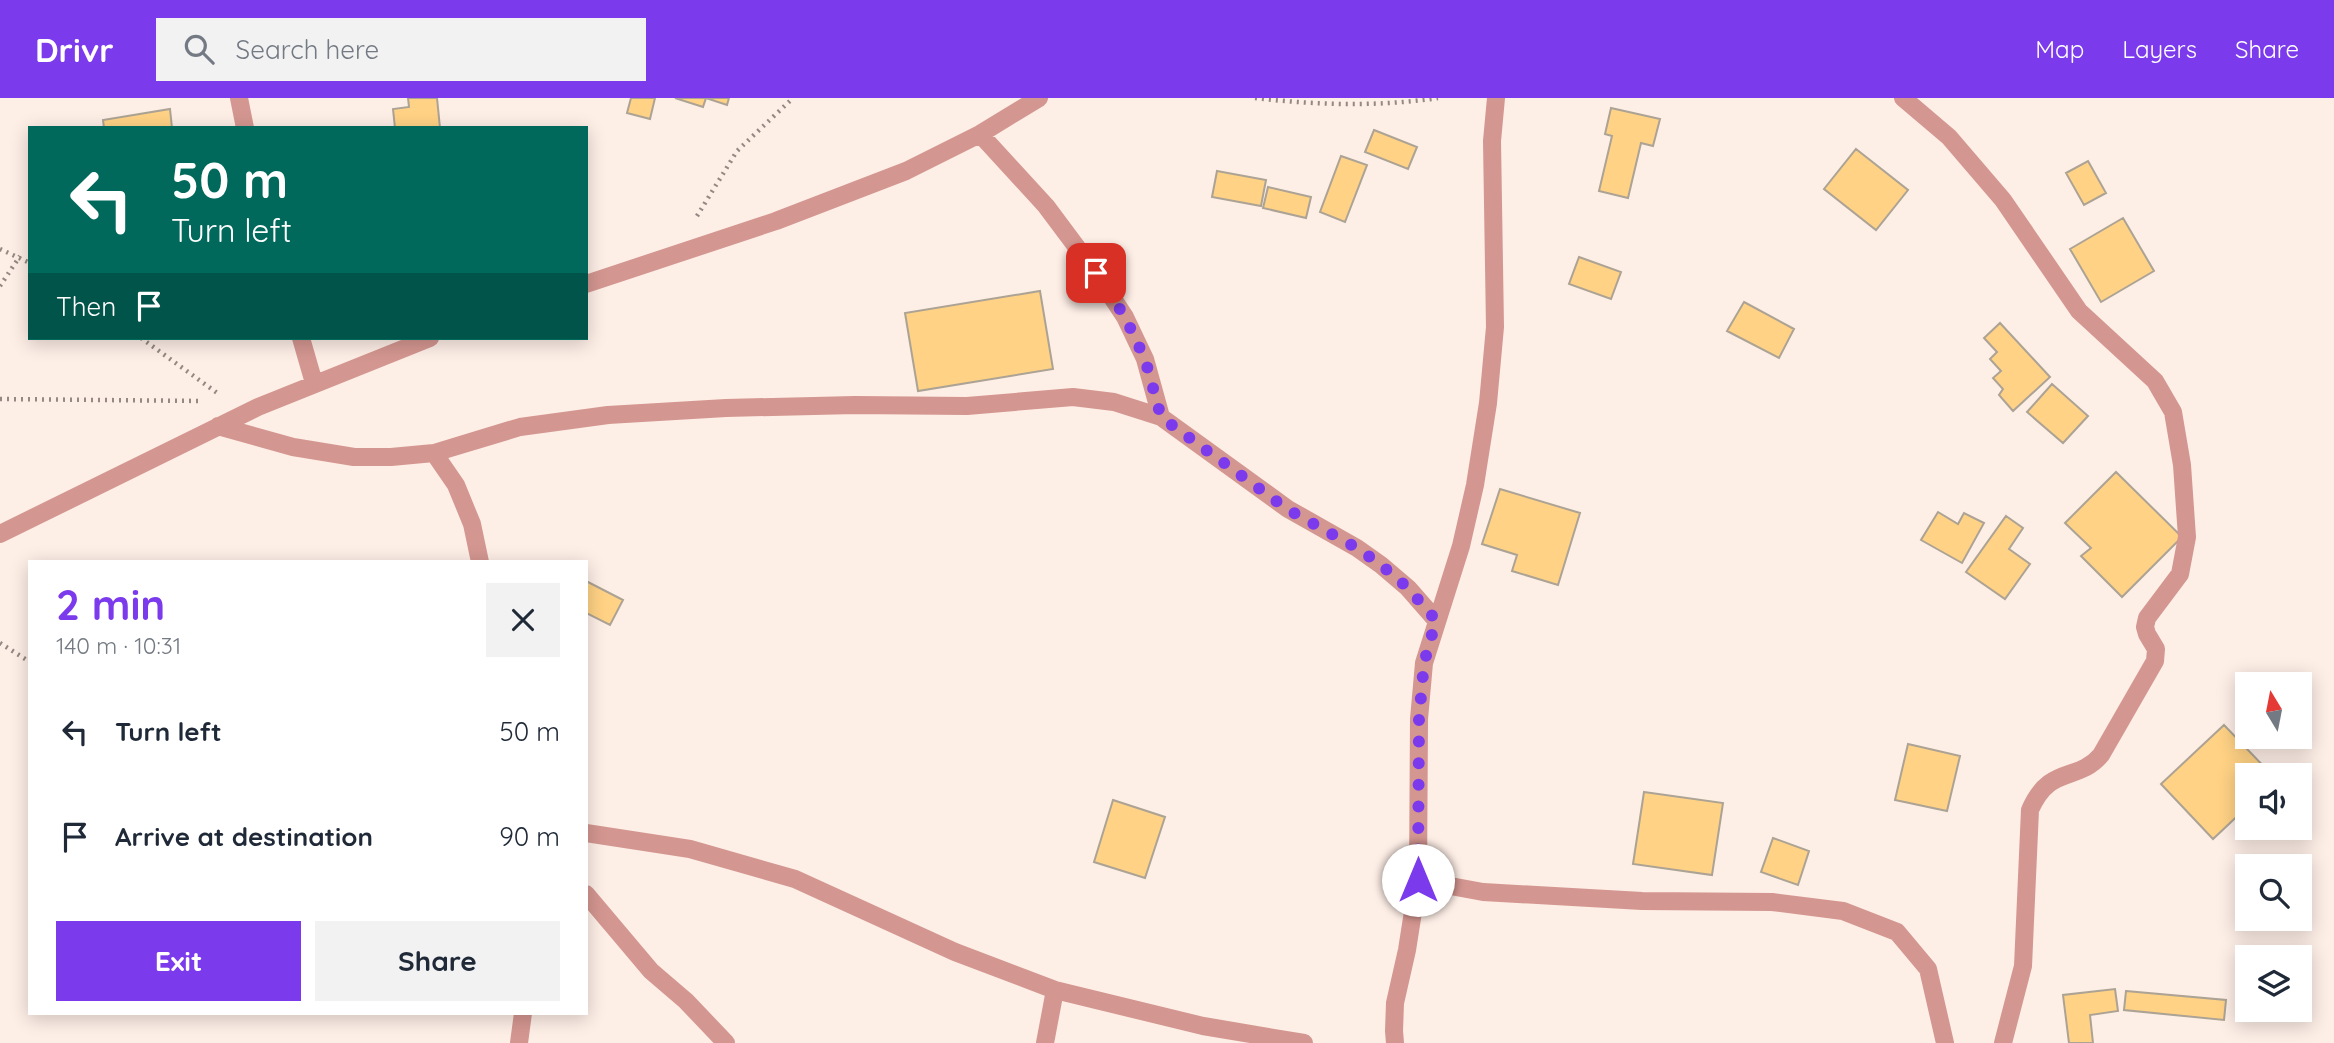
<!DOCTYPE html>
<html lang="en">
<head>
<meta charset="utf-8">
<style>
	:root { --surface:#fff; --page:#f2f2f3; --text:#1f2937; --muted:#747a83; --accent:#7c3aed }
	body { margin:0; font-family:Quicksand,sans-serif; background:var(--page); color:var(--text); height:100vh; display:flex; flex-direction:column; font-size:26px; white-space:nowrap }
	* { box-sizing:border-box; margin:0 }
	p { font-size:23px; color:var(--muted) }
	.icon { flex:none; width:38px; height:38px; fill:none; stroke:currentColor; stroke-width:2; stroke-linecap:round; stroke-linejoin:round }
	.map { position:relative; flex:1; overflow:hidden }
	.details { position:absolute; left:28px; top:462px; width:560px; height:455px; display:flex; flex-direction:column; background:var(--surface); border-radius:0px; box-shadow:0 4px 18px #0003 }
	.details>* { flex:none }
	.guide { position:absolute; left:28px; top:28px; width:560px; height:214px; border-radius:0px; box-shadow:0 4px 18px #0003; background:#00695c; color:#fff; overflow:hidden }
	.needle { width:46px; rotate:350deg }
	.tools { position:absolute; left:2235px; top:574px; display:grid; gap:14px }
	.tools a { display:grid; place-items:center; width:77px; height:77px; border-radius:0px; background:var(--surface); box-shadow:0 4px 18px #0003; font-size:35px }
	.pin { position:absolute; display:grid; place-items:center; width:60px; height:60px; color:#fff; margin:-30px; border-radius:14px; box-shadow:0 4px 10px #0006 }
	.me { position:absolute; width:77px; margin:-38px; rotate:0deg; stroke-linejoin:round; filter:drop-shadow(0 0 5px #0008) }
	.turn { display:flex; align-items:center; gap:24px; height:147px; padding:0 28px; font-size:32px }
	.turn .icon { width:91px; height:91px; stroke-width:2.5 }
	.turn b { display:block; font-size:49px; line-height:60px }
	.then { display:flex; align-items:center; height:66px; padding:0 28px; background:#0003; gap:14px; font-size:26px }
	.round { display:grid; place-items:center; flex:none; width:74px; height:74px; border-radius:0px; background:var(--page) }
	.head { display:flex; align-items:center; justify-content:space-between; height:119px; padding:0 28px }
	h1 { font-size:42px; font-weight:700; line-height:52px; color:var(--accent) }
	.button { display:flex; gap:14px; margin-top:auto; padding:14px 28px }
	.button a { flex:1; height:80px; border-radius:0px; background:var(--accent); color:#fff; font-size:28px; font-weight:700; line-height:80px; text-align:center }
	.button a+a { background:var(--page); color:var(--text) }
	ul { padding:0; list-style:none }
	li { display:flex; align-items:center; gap:21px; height:105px; padding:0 28px }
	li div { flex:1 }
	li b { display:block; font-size:26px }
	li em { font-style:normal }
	header { display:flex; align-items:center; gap:42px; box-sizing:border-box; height:98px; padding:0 35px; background:var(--accent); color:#fff }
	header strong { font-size:33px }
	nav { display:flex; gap:38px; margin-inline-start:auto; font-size:24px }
	.search { width:490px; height:63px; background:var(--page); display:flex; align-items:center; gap:18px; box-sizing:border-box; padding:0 24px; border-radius:0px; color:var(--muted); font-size:26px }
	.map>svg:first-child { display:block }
	.building { fill:#ffd285; stroke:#aca394; stroke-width:2 }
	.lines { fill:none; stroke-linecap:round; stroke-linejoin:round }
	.path { stroke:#938882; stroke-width:4.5; stroke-dasharray:2 5; stroke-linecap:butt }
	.minor { stroke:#d49690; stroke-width:18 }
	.route { stroke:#7c3aed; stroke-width:12; stroke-dasharray:0 21.6 }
</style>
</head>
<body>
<header>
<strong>Drivr</strong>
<div class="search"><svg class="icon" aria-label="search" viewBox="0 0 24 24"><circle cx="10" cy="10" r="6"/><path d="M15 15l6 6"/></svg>Search here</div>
<nav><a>Map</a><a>Layers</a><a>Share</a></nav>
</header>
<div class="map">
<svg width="2334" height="945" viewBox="0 0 2334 945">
	<rect width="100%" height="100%" fill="#fdeee6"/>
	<path class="building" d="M 408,0 L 437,0 L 440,30 L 395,30 L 393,11 L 409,9 Z
		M 631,0 L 655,0 L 650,21 L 627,15 Z
		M 675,0 L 729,0 L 727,7 L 706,0 L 703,9 Z
		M 1611,10 L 1660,21 L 1653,48 L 1641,45 L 1628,100 L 1599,93 L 1612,38 L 1605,36 Z
		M 170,11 L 172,30 L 104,30 L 103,22 Z
		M 1374,32 L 1417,49 L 1408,71 L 1365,54 Z
		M 1856,51 L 1908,92 L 1876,132 L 1824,91 Z
		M 1341,58 L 1367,67 L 1345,124 L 1320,114 Z
		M 2088,63 L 2106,95 L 2084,107 L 2066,75 Z
		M 1217,73 L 1266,82 L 1261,108 L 1212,99 Z
		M 1268,89 L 1311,99 L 1306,120 L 1263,110 Z
		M 2123,120 L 2154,173 L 2101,204 L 2070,151 Z
		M 1579,159 L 1621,174 L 1611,201 L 1569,186 Z
		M 1040,193 L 1053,271 L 918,293 L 905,215 Z
		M 1744,204 L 1794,231 L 1779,260 L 1727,233 Z
		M 2000,225 L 2050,279 L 2013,313 L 1999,297 L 2003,291 L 1993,280 L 2001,273 L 1990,261 L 1997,254 L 1984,240 Z
		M 2052,286 L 2088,318 L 2063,345 L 2027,314 Z
		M 2116,374 L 2182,439 L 2122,499 L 2081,458 L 2091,450 L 2065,425 Z
		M 1500,391 L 1580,415 L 1558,487 L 1512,473 L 1517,457 L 1482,446 Z
		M 1938,414 L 1958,426 L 1964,415 L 1984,425 L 1962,465 L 1921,442 Z
		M 2006,418 L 2023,430 L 2009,451 L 2030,466 L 2005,501 L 1966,474 Z
		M 586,483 L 623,502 L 610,527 L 586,515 Z
		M 2224,627 L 2272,677 L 2247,677 L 2247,709 L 2213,741 L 2161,686 Z
		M 1908,646 L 1960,658 L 1947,713 L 1895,702 Z
		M 1644,694 L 1723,705 L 1712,777 L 1633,766 Z
		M 1113,702 L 1165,719 L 1145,780 L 1094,764 Z
		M 1773,740 L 1809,753 L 1798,787 L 1761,774 Z
		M 2115,891 L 2118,913 L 2090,917 L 2093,945 L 2069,945 L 2063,897 Z
		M 2126,893 L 2226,902 L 2224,922 L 2124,912 Z"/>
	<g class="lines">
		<path class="path" d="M 1255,0 C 1315,7 1377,9 1438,0
			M 697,118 L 737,53 L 793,0
			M 0,151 L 30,165
			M 0,188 L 20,158
			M 141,240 L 220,297
			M 0,301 L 202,303
			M 0,545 L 30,564"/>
		<path class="minor" d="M 239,0 L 245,30
			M 1903,0 L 1949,39 L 2003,102 L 2079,213 L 2155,283 L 2173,314 L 2182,367 L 2187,439 L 2180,476 L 2147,520 L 2145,529 L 2147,536 L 2156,551 L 2155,563 L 2101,657 C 2077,685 2050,666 2030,712 L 2023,868 L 2003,945
			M 980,36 L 1046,108 L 1096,175 L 1125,219 L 1145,261 L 1161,319
			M 586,186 L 776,123 L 906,73 L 980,36 L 1039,0
			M 301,240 L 314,285
			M 218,328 L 293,349 L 354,359 L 391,359 L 434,355 L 520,329 L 608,317 L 726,310 L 855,307 L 967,308 L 1073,299 L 1114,304 L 1161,319 L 1288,411 L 1357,450 L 1381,467 L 1408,490 L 1436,522
			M 434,355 L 456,387 L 472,426 L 480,464
			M 0,436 L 258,309 L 430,240
			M 586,735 L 690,751 L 795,781 L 955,854 L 1055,892 L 1203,928 L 1304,945
			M 1418,782 L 1483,794 L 1642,803 L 1772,804 L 1843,813 L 1897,834 L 1928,871 L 1945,945
			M 586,796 L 651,873 L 686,903 L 726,945
			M 519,945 L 523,915
			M 1045,945 L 1055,892
			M 1395,945 L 1394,933 L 1395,905 L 1407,852 L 1418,782 L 1419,621 L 1424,565 L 1461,448 L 1475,387 L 1488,305 L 1495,229 L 1492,43 L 1496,0"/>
	</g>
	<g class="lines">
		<path class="route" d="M 1096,175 L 1125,219 L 1145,261 L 1161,319 L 1287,411 L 1357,450 L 1381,467 L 1408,490 L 1436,522 L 1424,565 L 1419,621 L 1418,782"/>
	</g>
</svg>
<div class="tools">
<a><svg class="needle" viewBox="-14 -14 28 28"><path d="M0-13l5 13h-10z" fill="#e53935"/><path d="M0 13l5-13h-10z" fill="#747a83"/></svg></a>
<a><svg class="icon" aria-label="sound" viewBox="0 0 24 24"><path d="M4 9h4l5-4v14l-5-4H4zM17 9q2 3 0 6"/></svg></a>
<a><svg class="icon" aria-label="search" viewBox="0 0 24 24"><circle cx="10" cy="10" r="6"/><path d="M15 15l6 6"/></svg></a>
<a><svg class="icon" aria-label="layers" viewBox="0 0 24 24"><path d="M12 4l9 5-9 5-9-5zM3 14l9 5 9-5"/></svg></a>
</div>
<div class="pin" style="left:1096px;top:175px;background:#d93025"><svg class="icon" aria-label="arrive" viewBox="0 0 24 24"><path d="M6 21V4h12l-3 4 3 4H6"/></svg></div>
<svg class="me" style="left:1418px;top:782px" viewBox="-20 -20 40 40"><circle r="19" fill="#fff"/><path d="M0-13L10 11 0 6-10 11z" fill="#7c3aed"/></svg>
<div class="guide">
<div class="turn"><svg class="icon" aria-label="left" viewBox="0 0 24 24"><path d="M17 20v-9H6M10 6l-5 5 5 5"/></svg><div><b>50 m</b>Turn left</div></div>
<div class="then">Then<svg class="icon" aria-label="arrive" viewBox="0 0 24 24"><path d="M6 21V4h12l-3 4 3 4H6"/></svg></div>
</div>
<section class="details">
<div class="head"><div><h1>2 min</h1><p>140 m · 10:31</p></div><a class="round"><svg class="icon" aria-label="close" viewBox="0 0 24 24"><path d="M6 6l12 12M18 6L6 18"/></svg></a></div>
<ul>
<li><svg class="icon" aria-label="left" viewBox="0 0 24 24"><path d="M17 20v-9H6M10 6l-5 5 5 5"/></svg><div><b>Turn left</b></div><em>50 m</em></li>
<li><svg class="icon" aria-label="arrive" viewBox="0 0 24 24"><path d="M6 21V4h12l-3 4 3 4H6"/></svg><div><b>Arrive at destination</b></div><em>90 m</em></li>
</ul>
<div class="button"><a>Exit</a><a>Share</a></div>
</section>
</div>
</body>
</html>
